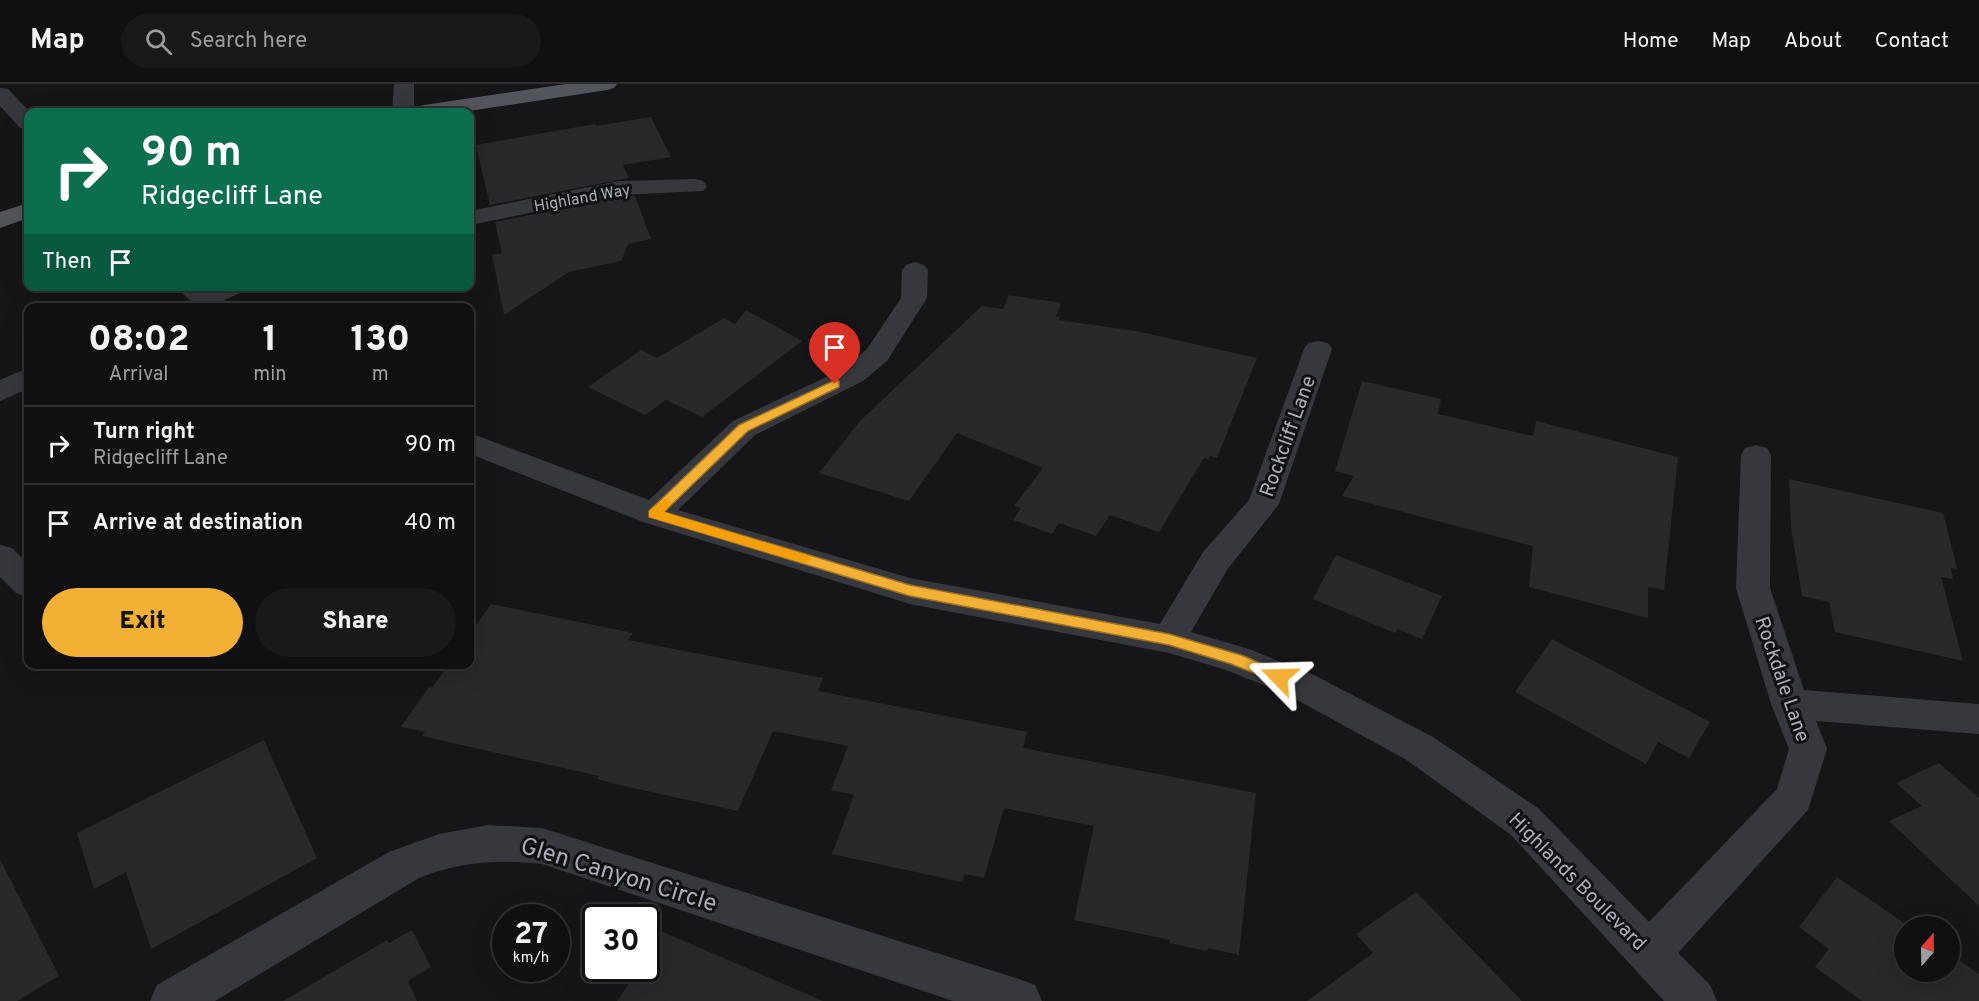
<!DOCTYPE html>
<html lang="en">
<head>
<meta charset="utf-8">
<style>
	:root { --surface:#101012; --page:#19191b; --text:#f1f3f6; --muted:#9c9d9f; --line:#303032; --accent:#f2b134 }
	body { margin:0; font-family:Overpass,sans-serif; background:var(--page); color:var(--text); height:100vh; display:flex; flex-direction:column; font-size:22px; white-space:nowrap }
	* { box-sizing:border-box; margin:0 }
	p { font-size:20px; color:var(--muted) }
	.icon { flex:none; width:33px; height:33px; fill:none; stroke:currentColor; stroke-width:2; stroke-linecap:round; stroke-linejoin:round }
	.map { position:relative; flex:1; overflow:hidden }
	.side { position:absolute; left:24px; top:219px; width:450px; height:366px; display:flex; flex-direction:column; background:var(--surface); border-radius:12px; box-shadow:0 6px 24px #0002,0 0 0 2px var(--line) }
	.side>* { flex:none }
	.guide { position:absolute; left:24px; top:24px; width:450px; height:183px; border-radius:12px; box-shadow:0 6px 24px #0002,0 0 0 2px var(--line); background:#0b6e4f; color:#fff; overflow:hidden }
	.needle { width:39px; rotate:20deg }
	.buttons { position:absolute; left:1894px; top:832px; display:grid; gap:12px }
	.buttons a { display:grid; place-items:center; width:66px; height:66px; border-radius:50%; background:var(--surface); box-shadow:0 6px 24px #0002,0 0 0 2px var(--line); font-size:30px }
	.speed { position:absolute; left:492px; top:820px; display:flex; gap:12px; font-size:30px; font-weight:700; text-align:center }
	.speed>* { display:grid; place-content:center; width:78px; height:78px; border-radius:50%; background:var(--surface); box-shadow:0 6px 24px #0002,0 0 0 2px var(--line); line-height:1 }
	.speed small { font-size:15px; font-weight:400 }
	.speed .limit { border:3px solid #111; border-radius:9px; background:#fff; color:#111 }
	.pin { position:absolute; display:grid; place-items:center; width:51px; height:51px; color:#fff; margin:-62px -26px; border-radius:50% 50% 50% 0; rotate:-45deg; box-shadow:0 0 6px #0007 }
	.pin .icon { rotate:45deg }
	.me { position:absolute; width:66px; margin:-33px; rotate:292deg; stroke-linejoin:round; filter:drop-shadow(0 0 4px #0008) }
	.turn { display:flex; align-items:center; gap:21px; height:126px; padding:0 18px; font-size:27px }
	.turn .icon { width:78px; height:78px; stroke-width:2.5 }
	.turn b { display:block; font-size:42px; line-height:51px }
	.then { display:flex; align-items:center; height:57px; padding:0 18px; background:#0003; gap:12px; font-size:22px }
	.eta { display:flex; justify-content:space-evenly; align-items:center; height:102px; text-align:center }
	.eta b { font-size:36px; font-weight:800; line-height:42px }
	.cta { display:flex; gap:12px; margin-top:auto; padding:12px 18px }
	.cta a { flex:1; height:69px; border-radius:36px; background:var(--accent); color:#111; font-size:24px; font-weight:800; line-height:69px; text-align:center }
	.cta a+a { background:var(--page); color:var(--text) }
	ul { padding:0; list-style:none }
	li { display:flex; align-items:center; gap:18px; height:78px; padding:0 18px; border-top:2px solid var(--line) }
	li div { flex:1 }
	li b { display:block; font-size:22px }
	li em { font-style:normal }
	header { display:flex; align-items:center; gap:36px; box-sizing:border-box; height:84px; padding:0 30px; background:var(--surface); border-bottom:2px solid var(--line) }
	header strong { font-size:28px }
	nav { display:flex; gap:33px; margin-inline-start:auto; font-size:21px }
	.search { width:420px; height:54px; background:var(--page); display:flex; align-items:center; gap:15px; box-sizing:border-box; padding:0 21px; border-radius:33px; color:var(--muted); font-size:22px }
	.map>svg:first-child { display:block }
	.building { fill:#29292c }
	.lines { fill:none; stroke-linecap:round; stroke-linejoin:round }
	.minor { fill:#37383d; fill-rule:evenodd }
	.major { fill:#53555c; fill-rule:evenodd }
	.route { fill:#f2b134; stroke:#9d7322; stroke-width:1.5 }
	.slow { fill:#f59e0b }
	.labels { text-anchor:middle; stroke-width:6; stroke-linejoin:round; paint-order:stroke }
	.far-street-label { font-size:16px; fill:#a8adb8; stroke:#111113 }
	.street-label { font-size:20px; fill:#a8adb8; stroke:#111113 }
	.near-street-label { font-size:24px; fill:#a8adb8; stroke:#111113 }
</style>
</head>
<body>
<header>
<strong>Map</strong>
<div class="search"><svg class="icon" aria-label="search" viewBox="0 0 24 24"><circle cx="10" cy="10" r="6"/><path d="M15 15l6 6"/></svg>Search here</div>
<nav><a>Home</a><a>Map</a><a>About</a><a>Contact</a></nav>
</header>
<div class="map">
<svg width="1979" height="917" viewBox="0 0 1979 917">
	<rect width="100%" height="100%" fill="#161618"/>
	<path class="building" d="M 651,33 L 671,73 L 623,81 L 629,94 L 490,121 L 476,61 L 595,40 L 596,42 Z
		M 635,112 L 651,155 L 628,160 L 621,177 L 569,188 L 504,231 L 492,171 L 502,169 L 495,138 L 619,113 Z
		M 1009,211 L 1061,219 L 1056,233 L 1060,233 L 1059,236 L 1136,247 L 1257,274 L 1217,374 L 1210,372 L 1208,375 L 1204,374 L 1159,448 L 1110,431 L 1096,452 L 1059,439 L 1052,450 L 1013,436 L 1021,424 L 1014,422 L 1043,384 L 957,349 L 909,417 L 819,389 L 860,337 L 982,222 L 1003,225 Z
		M 746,226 L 802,257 L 702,333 L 666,316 L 645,331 L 588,303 L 641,266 L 657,274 L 724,234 L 735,240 Z
		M 1362,297 L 1441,315 L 1438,330 L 1533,352 L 1536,337 L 1678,373 L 1664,506 L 1648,503 L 1648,534 L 1529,503 L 1533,462 L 1342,412 L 1354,392 L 1335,387 Z
		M 1789,395 L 1943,429 L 1957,485 L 1951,484 L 1953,495 L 1941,493 L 1963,577 L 1835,548 L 1829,518 L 1802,512 L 1791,443 Z
		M 1336,471 L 1442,512 L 1422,555 L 1398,545 L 1395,549 L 1313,515 Z
		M 491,520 L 633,549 L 628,556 L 823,594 L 818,607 L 1027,648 L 1023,664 L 1256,709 L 1239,871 L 1208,864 L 1207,867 L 1169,859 L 1170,856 L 1074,836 L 1094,742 L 1004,724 L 984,794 L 964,790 L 962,798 L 832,770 L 854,711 L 831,706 L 848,662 L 773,647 L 738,727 L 624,702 L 597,695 L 599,692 L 422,652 L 425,648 L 401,643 L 429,603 L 432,604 L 449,580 L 470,580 L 470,550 Z
		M 1552,555 L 1710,638 L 1689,674 L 1658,658 L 1646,680 L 1515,608 Z
		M 264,656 L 317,774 L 151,865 L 126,788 L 94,805 L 77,749 Z
		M 1939,679 L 1979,714 L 1979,822 L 1889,737 L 1922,722 L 1896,699 Z
		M 0,775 L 59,892 L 17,917 L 0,917 Z
		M 1837,793 L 1910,843 L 1905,843 L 1905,888 L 1950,888 L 1950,870 L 1979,890 L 1979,917 L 1862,917 L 1815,883 L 1829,865 L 1799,843 Z
		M 1416,808 L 1522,917 L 1307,917 L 1373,869 L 1356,850 Z
		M 412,846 L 431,883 L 408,897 L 417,917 L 283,917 L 387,856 L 389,859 Z
		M 663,848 L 823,917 L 617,917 L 639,885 L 646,885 L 646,873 Z"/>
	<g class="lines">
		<path class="minor" d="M 394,0 L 414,0 L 414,28 L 392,28 Z
			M 0,4 L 8,5 L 30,28 L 28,45 L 20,44 L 0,22 Z
			M 695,95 L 703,97 L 707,102 L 703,107 L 619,111 L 470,141 L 470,127 L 619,97 Z
			M 915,178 L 924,181 L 928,186 L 927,214 L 887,277 L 863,297 L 755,351 L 678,426 L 910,494 L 1160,540 L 1203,468 L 1249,416 L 1304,265 L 1308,259 L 1318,257 L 1328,259 L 1332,265 L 1279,420 L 1227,486 L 1191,548 L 1249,565 L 1314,591 L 1433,653 L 1538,724 L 1649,838 L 1777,705 L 1789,665 L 1771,620 L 1736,504 L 1741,371 L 1745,364 L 1756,361 L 1767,364 L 1771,371 L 1770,504 L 1804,606 L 1979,620 L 1979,650 L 1816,637 L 1827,665 L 1808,726 L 1678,869 L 1710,901 L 1717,917 L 1664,917 L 1510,750 L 1405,675 L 1288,611 L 1226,586 L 1169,569 L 910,520 L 643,438 L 470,370 L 470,349 L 649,416 L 733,337 L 843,285 L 867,265 L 901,214 L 902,186 L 906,181 Z
			M 174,202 L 247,202 L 243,208 L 224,216 L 230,224 L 199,224 Z
			M 28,284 L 28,305 L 0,317 L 0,296 Z
			M 0,461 L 12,464 L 28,480 L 28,513 L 16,509 L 0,493 Z
			M 488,741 L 542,744 L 1019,895 L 1035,901 L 1042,917 L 953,917 L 542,780 C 499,775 459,778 419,794 L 215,917 L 150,917 L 157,901 L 389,768 L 439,750 Z"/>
		<path class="major" d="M 566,0 L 617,0 L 614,4 L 607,6 L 463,28 L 413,28 L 416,23 L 424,21 Z
			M 28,119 L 28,134 L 0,144 L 0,128 Z"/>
	</g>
	<path class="route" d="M 835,296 L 839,297 L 839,303 L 748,347 L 664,428 L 910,501 L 1169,550 L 1241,571 L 1285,589 L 1287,593 L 1285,597 L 1279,599 L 1231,580 L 1169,561 L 910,512 L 649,433 L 649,427 L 739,341 Z"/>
	<path class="slow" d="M 666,414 L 672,419 L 664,428 L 810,472 L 812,475 L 806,480 L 649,433 L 649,427 Z"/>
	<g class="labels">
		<g class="far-street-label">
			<text transform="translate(582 113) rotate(-10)" y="6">Highland Way</text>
		</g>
		<g class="street-label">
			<text transform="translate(1287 352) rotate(-70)" y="7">Rockcliff Lane</text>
			<text transform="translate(1783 595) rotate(71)" y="7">Rockdale Lane</text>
			<text transform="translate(1578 797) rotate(45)" y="7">Highlands Boulevard</text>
		</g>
		<g class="near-street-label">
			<text transform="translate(619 790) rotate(17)" y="8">Glen Canyon Circle</text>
		</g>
	</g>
</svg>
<div class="buttons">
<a><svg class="needle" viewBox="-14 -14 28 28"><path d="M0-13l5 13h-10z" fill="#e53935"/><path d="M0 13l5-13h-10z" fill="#9c9d9f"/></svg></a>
</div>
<div class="speed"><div>27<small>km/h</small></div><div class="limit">30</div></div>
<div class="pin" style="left:835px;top:300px;background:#d93025"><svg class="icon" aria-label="arrive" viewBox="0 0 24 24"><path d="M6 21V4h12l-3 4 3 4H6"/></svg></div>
<svg class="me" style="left:1279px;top:593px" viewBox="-20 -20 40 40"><path d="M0-17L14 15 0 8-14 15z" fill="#f2b134" stroke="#fff" stroke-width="4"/></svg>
<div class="guide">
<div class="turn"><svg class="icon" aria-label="right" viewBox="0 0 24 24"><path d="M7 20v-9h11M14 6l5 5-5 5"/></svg><div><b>90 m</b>Ridgecliff Lane</div></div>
<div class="then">Then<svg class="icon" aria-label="arrive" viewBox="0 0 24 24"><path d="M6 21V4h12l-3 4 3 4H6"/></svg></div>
</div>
<section class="side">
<div class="eta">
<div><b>08:02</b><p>Arrival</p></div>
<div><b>1</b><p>min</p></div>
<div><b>130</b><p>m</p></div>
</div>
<ul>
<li><svg class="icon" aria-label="right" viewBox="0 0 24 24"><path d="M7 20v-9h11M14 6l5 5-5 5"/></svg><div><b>Turn right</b><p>Ridgecliff Lane</p></div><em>90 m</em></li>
<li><svg class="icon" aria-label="arrive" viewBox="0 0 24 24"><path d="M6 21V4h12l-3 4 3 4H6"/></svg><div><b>Arrive at destination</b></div><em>40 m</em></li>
</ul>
<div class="cta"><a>Exit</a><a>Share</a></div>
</section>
</div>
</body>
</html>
